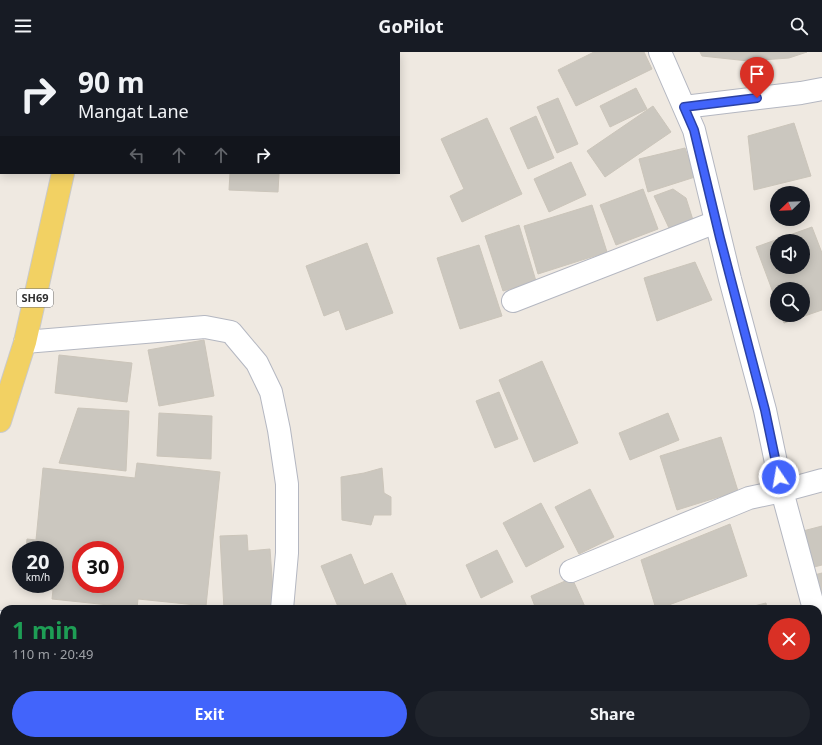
<!DOCTYPE html>
<html lang="en">
<head>
<meta charset="utf-8">
<style>
	:root { --surface:#171b24; --page:#20242c; --text:#f1f3f6; --muted:#9ea1a6; --accent:#4264fb }
	body { margin:0; font-family:"Noto Sans",sans-serif; background:var(--page); color:var(--text); height:100vh; display:flex; flex-direction:column; font-size:15px; white-space:nowrap }
	* { box-sizing:border-box; margin:0 }
	p { font-size:13px; color:var(--muted) }
	.icon { flex:none; width:22px; height:22px; fill:none; stroke:currentColor; stroke-width:2; stroke-linecap:round; stroke-linejoin:round }
	.map { position:relative; flex:1; overflow:hidden }
	.drawer { position:absolute; left:0px; top:553px; width:822px; height:140px; display:flex; flex-direction:column; background:var(--surface); border-radius:12px 12px 0 0; box-shadow:0 2px 10px #0003 }
	.drawer>* { flex:none }
	.guide { position:absolute; left:0px; top:0px; width:400px; height:122px; box-shadow:0 2px 10px #0003; background:#171b24; color:var(--text); overflow:hidden }
	.needle { width:26px; rotate:247deg }
	.controls { position:absolute; left:770px; top:134px; display:grid; gap:8px }
	.controls a { display:grid; place-items:center; width:40px; height:40px; border-radius:50%; background:var(--surface); box-shadow:0 2px 10px #0003; font-size:20px }
	.speed { position:absolute; left:12px; top:489px; display:flex; gap:8px; font-size:20px; font-weight:700; text-align:center }
	.speed>* { display:grid; place-content:center; width:52px; height:52px; border-radius:50%; background:var(--surface); box-shadow:0 2px 10px #0003; line-height:1 }
	.speed small { font-size:10px; font-weight:400 }
	.speed .limit { border:6px solid #d22; background:#fff; color:#111 }
	.pin { position:absolute; display:grid; place-items:center; width:34px; height:34px; color:#fff; margin:-41px -17px; border-radius:50% 50% 50% 0; rotate:-45deg; box-shadow:0 0 4px #0007 }
	.pin .icon { rotate:45deg }
	.me { position:absolute; width:44px; margin:-22px; rotate:348deg; stroke-linejoin:round; filter:drop-shadow(0 0 3px #0008) }
	.turn { display:flex; align-items:center; gap:14px; height:84px; padding:0 12px; font-size:18px }
	.turn .icon { width:52px; height:52px; stroke-width:2.5 }
	.turn b { display:block; font-size:28px; line-height:34px }
	.lanes { display:flex; align-items:center; height:38px; padding:0 12px; background:#0003; justify-content:center; gap:20px; direction:ltr }
	.lanes .off { opacity:.35 }
	.round { display:grid; place-items:center; flex:none; width:42px; height:42px; border-radius:21px; background:var(--page) }
	.summary { display:flex; align-items:center; justify-content:space-between; height:68px; padding:0 12px }
	h1 { font-size:24px; font-weight:700; line-height:30px; color:#1e9e55 }
	.action { display:flex; gap:8px; margin-top:auto; padding:8px 12px }
	.action a { flex:1; height:46px; border-radius:24px; background:var(--accent); color:#fff; font-size:16px; font-weight:700; line-height:46px; text-align:center }
	.action a+a { background:var(--page); color:var(--text) }
	header { display:flex; justify-content:space-between; align-items:center; height:52px; padding:0 12px; background:var(--surface); font-size:18px; font-weight:700 }
	.map>svg:first-child { display:block }
	.building { fill:#cbc7bf; stroke:#cbc5ba; fill-rule:evenodd }
	.lines { fill:none; stroke-linecap:round; stroke-linejoin:round }
	.minor-casing { stroke:#b4b7c1; stroke-width:24 }
	.primary-casing { stroke:#c9c9c9; stroke-width:24 }
	.minor { stroke:#fff; stroke-width:22 }
	.primary { stroke:#f2d163; stroke-width:22 }
	.route-casing { stroke:#2b41a3; stroke-width:10 }
	.route { stroke:#4264fb; stroke-width:7 }
	.labels { text-anchor:middle; stroke-width:3; stroke-linejoin:round; paint-order:stroke }
	.shield { fill:#fff; stroke:#6d6d6d; stroke-width:1 }
	.shield-label { font-size:11px; font-weight:bold; fill:#2e2e2e }
</style>
</head>
<body>
<header><svg class="icon" aria-label="menu" viewBox="0 0 24 24"><path d="M4 6h16M4 12h16M4 18h16"/></svg>GoPilot<svg class="icon" aria-label="search" viewBox="0 0 24 24"><circle cx="10" cy="10" r="6"/><path d="M15 15l6 6"/></svg></header>
<div class="map">
<svg width="822" height="693" viewBox="0 0 822 693">
	<rect width="100%" height="100%" fill="#efe9e1"/>
	<path class="building" d="M 284,0 L 337,0 L 337,1 L 284,1 Z
		M 594,0 L 644,0 L 652,17 L 576,54 L 558,18 Z
		M 700,0 L 807,0 L 789,6 L 748,9 L 702,4 Z
		M 636,36 L 647,57 L 610,75 L 600,54 Z
		M 558,46 L 578,92 L 557,101 L 537,55 Z
		M 653,54 L 671,80 L 605,125 L 587,99 Z
		M 536,64 L 554,106 L 528,117 L 510,76 Z
		M 487,66 L 522,142 L 462,170 L 450,144 L 464,137 L 441,87 Z
		M 794,71 L 811,124 L 754,138 L 748,84 Z
		M 685,96 L 695,125 L 648,140 L 639,107 Z
		M 571,110 L 586,143 L 549,160 L 534,127 Z
		M 230,121 L 279,121 L 278,140 L 229,138 Z
		M 643,137 L 658,177 L 616,193 L 600,153 Z
		M 673,137 L 686,146 L 693,168 L 669,176 L 654,144 Z
		M 592,153 L 607,200 L 538,222 L 524,174 Z
		M 519,173 L 536,229 L 503,239 L 485,184 Z
		M 812,175 L 822,201 L 822,258 L 784,271 L 781,263 L 803,263 L 803,237 L 777,237 L 777,251 L 756,195 ZM 777,189 L 803,189 L 803,215 L 777,215 Z
		M 367,191 L 393,261 L 346,278 L 339,258 L 324,264 L 306,214 Z
		M 479,193 L 502,264 L 460,277 L 437,206 Z
		M 695,210 L 712,248 L 657,269 L 644,226 Z
		M 204,288 L 214,344 L 159,354 L 148,298 Z
		M 59,303 L 132,311 L 127,350 L 55,341 Z
		M 542,309 L 578,391 L 534,410 L 499,328 Z
		M 499,340 L 518,387 L 495,396 L 476,349 Z
		M 78,356 L 129,359 L 126,419 L 59,411 Z
		M 159,361 L 212,364 L 211,407 L 157,404 Z
		M 668,361 L 679,388 L 630,408 L 619,381 Z
		M 721,385 L 738,439 L 677,458 L 660,404 Z
		M 137,411 L 220,420 L 206,554 L 138,547 L 137,556 L 52,547 L 53,538 L 22,534 L 22,532 L 55,532 L 55,498 L 26,498 L 27,487 L 36,488 L 43,416 L 135,426 ZM 81,498 L 115,498 L 115,532 L 81,532 Z
		M 382,416 L 384,441 L 391,445 L 391,463 L 374,463 L 371,473 L 342,468 L 341,425 L 364,421 Z
		M 590,437 L 614,485 L 579,502 L 555,455 Z
		M 541,451 L 564,495 L 526,515 L 503,471 Z
		M 730,472 L 747,524 L 658,557 L 656,557 L 641,508 Z
		M 822,474 L 822,513 L 814,515 L 803,479 Z
		M 247,483 L 248,499 L 270,497 L 274,554 L 224,557 L 220,484 Z
		M 497,498 L 513,530 L 481,546 L 466,513 Z
		M 351,502 L 364,533 L 392,521 L 408,557 L 339,557 L 321,514 Z
		M 822,521 L 822,552 L 814,523 Z
		M 572,526 L 586,557 L 536,557 L 531,544 Z
		M 766,551 L 767,557 L 742,557 Z
		M 25,689 L 45,689 L 45,693 L 25,693 Z
		M 66,689 L 99,689 L 100,693 L 67,693 Z
		M 226,689 L 270,689 L 270,693 L 226,693 Z
		M 392,689 L 520,689 L 521,693 L 378,693 Z
		M 543,689 L 589,689 L 591,693 L 545,693 Z
		M 756,689 L 795,689 L 784,693 L 757,693 Z"/>
	<g class="lines">
		<defs>
			<path id="minor" d="M 660,0 L 694,78 L 730,227 L 765,358 L 782,439 L 814,557
				M 684,55 L 801,41 L 822,37
				M 513,249 L 716,170
				M 25,290 L 205,275 L 231,280 L 257,311 L 271,340 L 279,378 L 287,432 L 287,501 L 282,557
				M 571,519 L 749,446 L 782,439 L 822,428
				M 0,570 L 4,571
				M 818,570 L 822,584
				M 818,625 L 822,624
				M 631,693 L 633,689"/>
			<path id="primary" d="M 73,1 L 73,0
				M 0,369 L 25,290 L 63,121"/>
		</defs>
		<use href="#minor" class="minor-casing"/>
		<use href="#primary" class="primary-casing"/>
		<use href="#minor" class="minor"/>
		<use href="#primary" class="primary"/>
	</g>
	<g class="lines">
		<defs>
			<path id="route" d="M 757,46 L 684,55 L 694,78 L 720,186 L 765,358 L 779,425"/>
		</defs>
		<use href="#route" class="route-casing"/>
		<use href="#route" class="route"/>
	</g>
	<g class="labels">
		<rect class="shield" x="17" y="237" width="36" height="18" rx="3"/>
		<g class="shield-label">
			<text x="35" y="250">SH69</text>
		</g>
	</g>
</svg>
<div class="controls">
<a><svg class="needle" viewBox="-14 -14 28 28"><path d="M0-13l5 13h-10z" fill="#e53935"/><path d="M0 13l5-13h-10z" fill="#9ea1a6"/></svg></a>
<a><svg class="icon" aria-label="sound" viewBox="0 0 24 24"><path d="M4 9h4l5-4v14l-5-4H4zM17 9q2 3 0 6"/></svg></a>
<a><svg class="icon" aria-label="search" viewBox="0 0 24 24"><circle cx="10" cy="10" r="6"/><path d="M15 15l6 6"/></svg></a>
</div>
<div class="speed"><div>20<small>km/h</small></div><div class="limit">30</div></div>
<div class="pin" style="left:757px;top:46px;background:#d93025"><svg class="icon" aria-label="arrive" viewBox="0 0 24 24"><path d="M6 21V4h12l-3 4 3 4H6"/></svg></div>
<svg class="me" style="left:779px;top:425px" viewBox="-20 -20 40 40"><circle r="17" fill="#4264fb" stroke="#fff" stroke-width="3"/><path d="M0-11L8 9 0 5-8 9z" fill="#fff"/></svg>
<div class="guide">
<div class="turn"><svg class="icon" aria-label="right" viewBox="0 0 24 24"><path d="M7 20v-9h11M14 6l5 5-5 5"/></svg><div><b>90 m</b>Mangat Lane</div></div>
<div class="lanes"><svg class="icon off" aria-label="left" viewBox="0 0 24 24"><path d="M17 20v-9H6M10 6l-5 5 5 5"/></svg><svg class="icon off" aria-label="ahead" viewBox="0 0 24 24"><path d="M12 20V5M6 11l6-6 6 6"/></svg><svg class="icon off" aria-label="ahead" viewBox="0 0 24 24"><path d="M12 20V5M6 11l6-6 6 6"/></svg><svg class="icon" aria-label="right" viewBox="0 0 24 24"><path d="M7 20v-9h11M14 6l5 5-5 5"/></svg></div>
</div>
<section class="drawer">
<div class="summary"><div><h1>1 min</h1><p>110 m · 20:49</p></div><a class="round" style="background:#d93025;color:#fff"><svg class="icon" aria-label="close" viewBox="0 0 24 24"><path d="M6 6l12 12M18 6L6 18"/></svg></a></div>
<div class="action"><a>Exit</a><a>Share</a></div>
</section>
</div>
</body>
</html>
